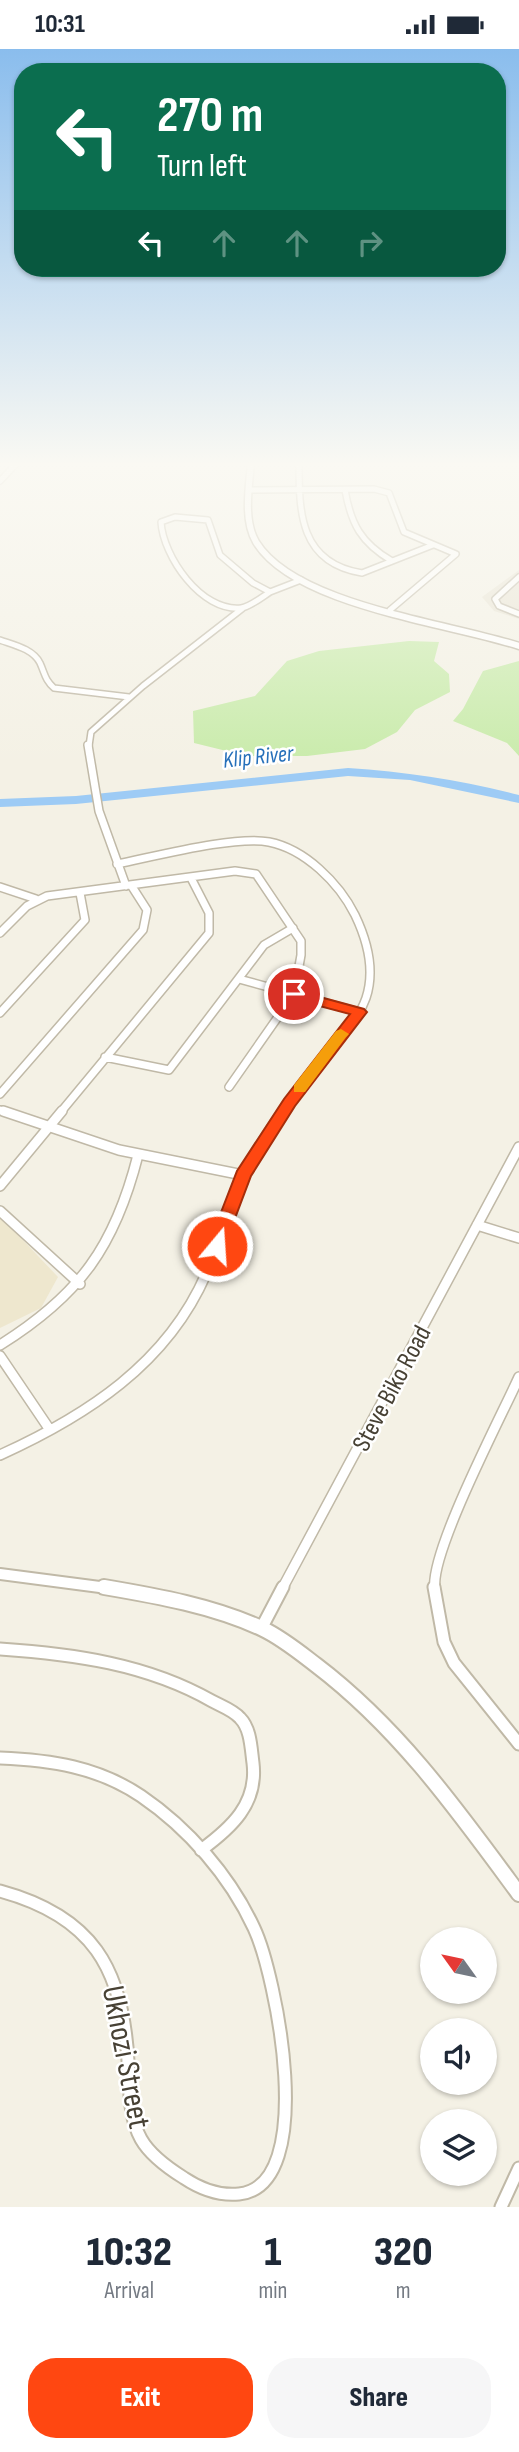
<!DOCTYPE html>
<html lang="en">
<head>
<meta charset="utf-8">
<style>
	:root { --surface:#fff; --page:#f6f6f7; --text:#1f2937; --muted:#747a83; --accent:#ff4711 }
	body { margin:0; font-family:"Sofia Sans Condensed",sans-serif; background:var(--page); color:var(--text); height:100vh; display:flex; flex-direction:column; font-size:26px; white-space:nowrap }
	* { box-sizing:border-box; margin:0 }
	p { font-size:23px; color:var(--muted) }
	.icon { flex:none; width:38px; height:38px; fill:none; stroke:currentColor; stroke-width:2; stroke-linecap:round; stroke-linejoin:round }
	.map { position:relative; height:2158px; overflow:hidden }
	.sheet { display:flex; flex-direction:column; background:var(--surface); flex:1 }
	.sheet>* { flex:none }
	.banner { position:absolute; left:14px; top:14px; width:492px; height:214px; border-radius:28px; box-shadow:0 2px 5px #0004; background:#0b6e4f; color:#fff; overflow:hidden }
	.needle { width:46px; rotate:303deg }
	.fabs { position:absolute; left:420px; top:1878px; display:grid; gap:14px }
	.fabs a { display:grid; place-items:center; width:77px; height:77px; border-radius:50%; background:var(--surface); box-shadow:0 2px 5px #0004; font-size:35px }
	.pin { position:absolute; display:grid; place-items:center; width:60px; height:60px; color:#fff; margin:-30px; border:4px solid #fff; border-radius:50%; box-shadow:0 2px 7px #0007 }
	.me { position:absolute; width:77px; margin:-38px; rotate:18deg; stroke-linejoin:round; filter:drop-shadow(0 0 5px #0008) }
	.turn { display:flex; align-items:center; gap:24px; height:147px; padding:0 28px; font-size:32px }
	.turn .icon { width:91px; height:91px; stroke-width:2.5 }
	.turn b { display:block; font-size:49px; line-height:60px }
	.lanes { display:flex; align-items:center; height:66px; padding:0 28px; background:#0003; justify-content:center; gap:35px; direction:ltr }
	.lanes .off { opacity:.35 }
	.eta { display:flex; justify-content:space-evenly; align-items:center; height:119px; text-align:center }
	.eta b { font-size:42px; font-weight:800; line-height:49px }
	.primary-button { display:flex; gap:14px; margin-top:auto; padding:14px 28px }
	.primary-button a { flex:1; height:80px; border-radius:28px; background:var(--accent); color:#fff; font-size:28px; font-weight:800; line-height:80px; text-align:center }
	.primary-button a+a { background:var(--page); color:var(--text) }
	.status { display:flex; justify-content:space-between; align-items:center; height:49px; padding:0 35px; background:var(--surface); direction:ltr }
	.status svg { height:19px; fill:currentColor }
	.map>svg:first-child { display:block }
	.residential { fill:#e8e3d3 }
	.education { fill:#eee7ce }
	.green { fill:#c9ebab }
	.lines { fill:none; stroke-linecap:round; stroke-linejoin:round }
	.river { fill:#9dcbf5; fill-rule:evenodd }
	.minor-far3-casing { stroke:#c0b9a7; stroke-width:8 }
	.minor-far2-casing { stroke:#c0b9a7; stroke-width:10 }
	.minor-far1-casing { stroke:#c0b9a7; stroke-width:12 }
	.minor-casing { stroke:#c0b9a7; stroke-width:15 }
	.tertiary-far2-casing { stroke:#c0b9a7; stroke-width:9 }
	.tertiary-far1-casing { stroke:#c0b9a7; stroke-width:14 }
	.tertiary-casing { stroke:#c0b9a7; stroke-width:18 }
	.minor-far3 { stroke:#fff; stroke-width:5 }
	.minor-far2 { stroke:#fff; stroke-width:7 }
	.minor-far1 { stroke:#fff; stroke-width:9 }
	.minor { stroke:#fff; stroke-width:11 }
	.tertiary-far2 { stroke:#fff; stroke-width:6 }
	.tertiary-far1 { stroke:#fff; stroke-width:10 }
	.tertiary { stroke:#fff; stroke-width:14 }
	.route { fill:#ff4711; stroke:#a62e0b; stroke-width:2 }
	.slow { fill:#f59e0b }
	.labels { text-anchor:middle; stroke-width:5; stroke-linejoin:round; paint-order:stroke }
	.far-water-label { font-size:23px; font-style:italic; fill:#2670ba; stroke:#fff }
	.street-label { font-size:26px; fill:#474134; stroke:#fff }
	.near-street-label { font-size:32px; fill:#474134; stroke:#fff }
</style>
</head>
<body>
<div class="status"><b>10:31</b><svg viewBox="0 0 49 12"><path d="M0 12V9h3v3zM5 12V6h3v6zM10 12V3h3v9zM15 12V0h3v12zM26 1h20v11H26zM47 4h2v5h-2z"/></svg></div>
<div class="map">
<svg width="519" height="2158" viewBox="0 0 519 2158">
	<rect width="100%" height="100%" fill="#f4f1e5"/>
	<path class="residential" d="M 519,521 L 519,570 L 494,562 L 482,548 Z"/>
	<path class="education" d="M 0,1167 L 58,1228 L 41,1259 L 0,1279 Z"/>
	<path class="green" d="M 409,592 L 439,593 L 434,612 L 449,625 L 450,643 L 415,661 L 397,683 L 365,700 L 307,707 L 247,707 L 194,694 L 193,662 L 255,647 L 287,612 L 319,602 Z
		M 519,612 L 519,707 L 507,694 L 453,672 L 463,660 L 483,622 Z"/>
	<g class="lines">
		<path class="river" d="M 348,719 C 407,723 462,731 519,746 L 519,754 L 410,731 L 348,727 L 76,755 L 0,758 L 0,750 L 76,747 Z"/>
		<defs>
			<path id="minor-far3" d="M 299,414 C 299,464 300,514 362,524 L 433,496
				M 0,432 L 17,414
				M 249,441 L 374,440 L 389,444 L 404,483 L 456,505 L 390,561
				M 345,441 C 351,475 361,494 392,512
				M 175,468 L 208,471 L 220,506 L 253,534 L 270,543 C 262,548 250,558 241,559 C 201,563 163,507 161,473 Z
				M 519,528 L 495,550 L 499,557 L 519,565
				M 270,543 L 301,531
				M 0,591 C 14,596 33,600 40,614 C 45,625 45,631 54,639 L 129,648
				M 89,697 L 91,683 L 143,637 L 243,559"/>
			<path id="minor-far2" d="M 88,696 L 99,762 L 126,837
				M 117,815 C 153,808 236,786 269,793 C 305,800 339,834 355,866 C 367,891 375,922 366,949 C 358,972 341,986 326,1004 C 310,1024 296,1044 281,1064
				M 0,838 L 36,850
				M 0,884 L 27,857 L 47,847 L 235,822 L 256,825 L 301,892 L 301,906 L 294,945 L 229,1038
				M 239,930 L 359,963
				M 0,964 L 85,871 L 80,844
				M 105,1008 L 169,1021 L 264,896 L 293,879
				M 0,1045 L 143,881 L 147,861 L 131,836
				M 0,1061 L 9,1064
				M 60,1064 L 209,884 L 209,864 L 191,829"/>
			<path id="minor-far1" d="M 3,1062 L 119,1101 L 243,1126
				M 0,1137 L 62,1062
				M 0,1162 L 80,1235
				M 477,1176 L 519,1189
				M 0,1296 C 80,1246 115,1197 138,1106
				M 0,1307 L 50,1381
				M 0,1406 C 86,1367 167,1315 206,1225 C 217,1199 224,1171 234,1145 C 246,1115 265,1088 283,1062
				M 282,1540 L 519,1098
				M 435,1540 C 429,1505 501,1368 519,1328"/>
			<path id="minor" d="M 434,1538 L 444,1593 L 454,1614 L 519,1695
				M 262,1578 L 283,1538
				M 0,1600 C 74,1605 147,1615 212,1652 C 221,1657 233,1661 240,1669 C 251,1680 251,1700 253,1714 C 258,1755 231,1779 201,1801
				M 0,1709 C 51,1711 98,1718 141,1747 C 188,1779 230,1827 254,1879 C 276,1926 319,2137 239,2145 C 219,2147 199,2139 184,2129 C 168,2119 150,2106 141,2090 C 128,2067 130,2037 128,2012 C 123,1919 92,1867 0,1842
				M 501,2158 L 519,2119"/>
			<path id="tertiary-far2" d="M 251,414 C 249,438 243,471 256,493 C 295,557 450,574 519,597"/>
			<path id="tertiary-far1" d="M 0,1525 L 115,1540"/>
			<path id="tertiary" d="M 104,1538 C 157,1547 214,1557 263,1580 C 282,1589 299,1603 316,1616 C 399,1679 458,1762 519,1845"/>
		</defs>
		<use href="#minor-far3" class="minor-far3-casing"/>
		<use href="#minor-far2" class="minor-far2-casing"/>
		<use href="#minor-far1" class="minor-far1-casing"/>
		<use href="#minor" class="minor-casing"/>
		<use href="#tertiary-far2" class="tertiary-far2-casing"/>
		<use href="#tertiary-far1" class="tertiary-far1-casing"/>
		<use href="#tertiary" class="tertiary-casing"/>
		<use href="#minor-far3" class="minor-far3"/>
		<use href="#minor-far2" class="minor-far2"/>
		<use href="#minor-far1" class="minor-far1"/>
		<use href="#minor" class="minor"/>
		<use href="#tertiary-far2" class="tertiary-far2"/>
		<use href="#tertiary-far1" class="tertiary-far1"/>
		<use href="#tertiary" class="tertiary"/>
	</g>
	<linearGradient id="sky" x2="0" y2="1"><stop stop-color="#8abded"/><stop offset="0.58" stop-color="#faf9f3"/><stop offset="1" stop-color="#faf9f3" stop-opacity="0"/></linearGradient>
	<rect width="519" height="716" fill="url(#sky)"/>
	<path class="route" d="M 294,941 L 364,960 L 367,963 L 295,1057 L 251,1127 L 223,1201 L 211,1201 L 208,1197 L 237,1122 L 284,1050 L 350,965 L 289,949 L 287,945 Z"/>
	<path class="slow" d="M 341,980 L 349,985 L 346,988 L 305,1043 L 294,1043 L 294,1036 L 336,982 Z"/>
	<g class="labels">
		<g class="far-water-label">
			<text transform="translate(258 707) rotate(-6)" y="8">Klip River</text>
		</g>
		<g class="street-label">
			<text transform="translate(391 1339) rotate(-62)" y="9">Steve Biko Road</text>
		</g>
		<g class="near-street-label">
			<text transform="translate(127 2008) rotate(79)" y="11">Ukhozi Street</text>
		</g>
	</g>
</svg>
<div class="fabs">
<a><svg class="needle" viewBox="-14 -14 28 28"><path d="M0-13l5 13h-10z" fill="#e53935"/><path d="M0 13l5-13h-10z" fill="#747a83"/></svg></a>
<a><svg class="icon" aria-label="sound" viewBox="0 0 24 24"><path d="M4 9h4l5-4v14l-5-4H4zM17 9q2 3 0 6"/></svg></a>
<a><svg class="icon" aria-label="layers" viewBox="0 0 24 24"><path d="M12 4l9 5-9 5-9-5zM3 14l9 5 9-5"/></svg></a>
</div>
<div class="pin" style="left:294px;top:945px;background:#d93025"><svg class="icon" aria-label="arrive" viewBox="0 0 24 24"><path d="M6 21V4h12l-3 4 3 4H6"/></svg></div>
<svg class="me" style="left:217px;top:1197px" viewBox="-20 -20 40 40"><circle r="17" fill="#ff4711" stroke="#fff" stroke-width="3"/><path d="M0-11L8 9 0 5-8 9z" fill="#fff"/></svg>
<div class="banner">
<div class="turn"><svg class="icon" aria-label="left" viewBox="0 0 24 24"><path d="M17 20v-9H6M10 6l-5 5 5 5"/></svg><div><b>270 m</b>Turn left</div></div>
<div class="lanes"><svg class="icon" aria-label="left" viewBox="0 0 24 24"><path d="M17 20v-9H6M10 6l-5 5 5 5"/></svg><svg class="icon off" aria-label="ahead" viewBox="0 0 24 24"><path d="M12 20V5M6 11l6-6 6 6"/></svg><svg class="icon off" aria-label="ahead" viewBox="0 0 24 24"><path d="M12 20V5M6 11l6-6 6 6"/></svg><svg class="icon off" aria-label="right" viewBox="0 0 24 24"><path d="M7 20v-9h11M14 6l5 5-5 5"/></svg></div>
</div>
</div>
<section class="sheet">
<div class="eta">
<div><b>10:32</b><p>Arrival</p></div>
<div><b>1</b><p>min</p></div>
<div><b>320</b><p>m</p></div>
</div>
<div class="primary-button"><a>Exit</a><a>Share</a></div>
</section>
</body>
</html>
